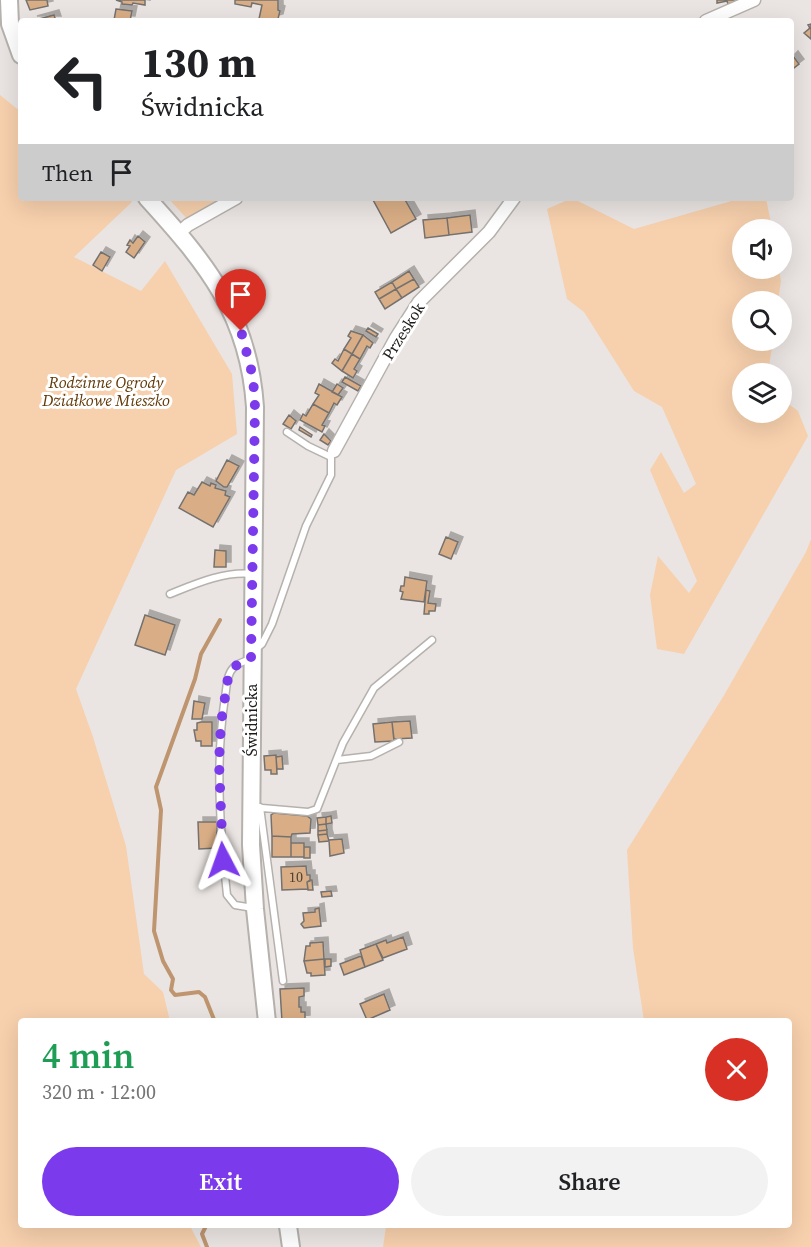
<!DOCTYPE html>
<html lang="en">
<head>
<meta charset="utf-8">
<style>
	:root { --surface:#fff; --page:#f2f2f2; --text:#202124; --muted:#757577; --accent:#7c3aed }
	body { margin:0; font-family:"Source Serif 4",serif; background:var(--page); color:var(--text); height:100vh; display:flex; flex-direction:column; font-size:22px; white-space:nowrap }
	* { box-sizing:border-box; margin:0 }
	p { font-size:20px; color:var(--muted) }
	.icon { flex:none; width:33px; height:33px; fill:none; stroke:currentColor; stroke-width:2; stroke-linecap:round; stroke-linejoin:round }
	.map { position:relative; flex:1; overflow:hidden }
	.drawer { position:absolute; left:18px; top:1018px; width:774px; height:210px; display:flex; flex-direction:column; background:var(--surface); border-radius:6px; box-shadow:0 6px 24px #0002 }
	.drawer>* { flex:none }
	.top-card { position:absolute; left:18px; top:18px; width:776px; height:183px; border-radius:6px; box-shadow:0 6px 24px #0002; background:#fff; color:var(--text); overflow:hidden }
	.buttons { position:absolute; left:732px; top:219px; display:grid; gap:12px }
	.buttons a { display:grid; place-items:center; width:60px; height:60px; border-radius:50%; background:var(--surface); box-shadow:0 6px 24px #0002; font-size:30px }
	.pin { position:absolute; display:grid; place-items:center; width:51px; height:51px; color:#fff; margin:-62px -26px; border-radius:50% 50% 50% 0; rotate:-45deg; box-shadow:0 0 6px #0007 }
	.pin .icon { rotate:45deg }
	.me { position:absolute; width:66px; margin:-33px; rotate:356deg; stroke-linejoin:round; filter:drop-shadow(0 0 4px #0008) }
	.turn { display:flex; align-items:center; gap:21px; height:126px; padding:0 24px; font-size:27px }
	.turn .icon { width:78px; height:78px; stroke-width:2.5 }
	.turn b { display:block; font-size:42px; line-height:51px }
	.then { display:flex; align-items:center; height:57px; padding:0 24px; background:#0003; gap:12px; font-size:22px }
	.round { display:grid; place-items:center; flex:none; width:63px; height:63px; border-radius:32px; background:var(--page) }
	.head { display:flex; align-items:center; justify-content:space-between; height:102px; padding:0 24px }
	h1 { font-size:36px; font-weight:600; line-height:45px; color:#1e9e55 }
	.button { display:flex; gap:12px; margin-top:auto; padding:12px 24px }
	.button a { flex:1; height:69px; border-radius:36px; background:var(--accent); color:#fff; font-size:24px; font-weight:600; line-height:69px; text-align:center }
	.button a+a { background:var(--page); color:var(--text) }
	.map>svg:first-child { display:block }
	.green { fill:#f7d0ad }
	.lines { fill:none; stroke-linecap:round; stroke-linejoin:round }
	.stream { stroke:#be956e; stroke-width:4 }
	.building { fill:#d9ae86; stroke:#75716e; stroke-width:1.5; filter:url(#shadow) }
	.lane-casing { stroke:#b5b1ad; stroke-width:9 }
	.street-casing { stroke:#b5b1ad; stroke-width:15 }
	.secondary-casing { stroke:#b5b1ad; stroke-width:20 }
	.lane { stroke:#fff; stroke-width:6 }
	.street { stroke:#fff; stroke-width:12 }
	.secondary { stroke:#fff; stroke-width:16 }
	.route { stroke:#7c3aed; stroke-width:10; stroke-dasharray:0 18 }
	.labels { text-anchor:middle; stroke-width:6; stroke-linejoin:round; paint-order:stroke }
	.number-label { font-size:14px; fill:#4b4034 }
	.street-label { font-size:16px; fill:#1c1b19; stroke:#fff }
	.park-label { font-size:16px; font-style:italic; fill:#613806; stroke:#fff }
</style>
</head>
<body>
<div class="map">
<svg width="811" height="1247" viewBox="0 0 811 1247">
	<defs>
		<filter id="shadow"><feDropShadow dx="5" dy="-5" stdDeviation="0" flood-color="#0004"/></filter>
	</defs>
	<rect width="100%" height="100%" fill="#eae5e2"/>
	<path class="green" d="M 0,95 L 21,112 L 21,198 L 128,198 L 132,202 L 74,257 L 141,291 L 165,261 L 232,374 L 237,434 L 176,470 L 76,689 L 93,737 L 126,846 L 144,974 L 163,992 L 170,1021 L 21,1022 L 21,1226 L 190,1226 L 201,1247 L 0,1247 Z
		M 168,198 L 224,198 L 188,220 Z
		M 572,198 L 634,229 L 742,198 L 766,198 L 772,229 L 742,230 L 742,268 L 779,269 L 781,281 L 778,301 L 742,302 L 742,340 L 773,341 L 768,373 L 742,374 L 742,412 L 782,412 L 782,399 L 798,411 L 808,436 L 684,654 L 657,649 L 650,595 L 658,556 L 689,593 L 697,581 L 650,470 L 661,452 L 684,493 L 696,484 L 662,407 L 634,391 L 584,312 L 567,299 L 547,209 Z
		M 811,539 L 811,1247 L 383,1247 L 386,1226 L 789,1226 L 789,1022 L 644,1021 L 633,948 L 627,850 L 723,697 L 806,552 Z"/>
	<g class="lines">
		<path class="stream" d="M 215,1022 L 205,997 L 199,992 L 175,995 L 171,990 L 173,979 L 163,961 L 154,931 L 161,810 L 156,787 L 195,679 L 201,654 L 220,620
			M 206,1226 L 202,1234 L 207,1247"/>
	</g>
	<path class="building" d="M 26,0 L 47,0 L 48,6 L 30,10 Z
		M 116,0 L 145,0 L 145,5 L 133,3 L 132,5 L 122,4 L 122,2 Z
		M 235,0 L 278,0 L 278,10 L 280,11 L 278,19 L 270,21 L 259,19 L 262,5 L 252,3 L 251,7 L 235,4 Z
		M 717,0 L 736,0 L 737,2 L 728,4 L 727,1 L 717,3 Z
		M 116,9 L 132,11 L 130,21 L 114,20 Z
		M 54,15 L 56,21 L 32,21 Z
		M 811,24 L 811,39 L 804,33 L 810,28 L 808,25 Z
		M 793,56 L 799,64 L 790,71 L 790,59 Z
		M 372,198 L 404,198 L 416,219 L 391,233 Z
		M 470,215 L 472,232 L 449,235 L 447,218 Z
		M 447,218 L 449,235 L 425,238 L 423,220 Z
		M 138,236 L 145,242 L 134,258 L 126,252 L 130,246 L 127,245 L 130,240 L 133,243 Z
		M 101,252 L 110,257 L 102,271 L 93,265 Z
		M 409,271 L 414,279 L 396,289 L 392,282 Z
		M 414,279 L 419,287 L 402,298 L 396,289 Z
		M 392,282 L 396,289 L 379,299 L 375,292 Z
		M 396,289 L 402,298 L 385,309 L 379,299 Z
		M 368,328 L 378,334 L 376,337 L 366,331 Z
		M 351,331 L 363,335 L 352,354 L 344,349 L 351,338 L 348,336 Z
		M 363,335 L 373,343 L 370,348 L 367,346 L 360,359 L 352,354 Z
		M 344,349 L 352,354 L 342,371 L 332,363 L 335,359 L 338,361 Z
		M 352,354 L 360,359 L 354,369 L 357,371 L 353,378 L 342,371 Z
		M 345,377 L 361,386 L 358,391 L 342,382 Z
		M 319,384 L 342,397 L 337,405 L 334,403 L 329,413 L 313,404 L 319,395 L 315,393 Z
		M 337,384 L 343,388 L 338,395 L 332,392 Z
		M 313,404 L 329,413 L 322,425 L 325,426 L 322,432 L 300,420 L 303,414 L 306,416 Z
		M 289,415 L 296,421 L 291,429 L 283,424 Z
		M 300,427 L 312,435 L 311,437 L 299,430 Z
		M 324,434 L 331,441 L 328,445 L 320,440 Z
		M 227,460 L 239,466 L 227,487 L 224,487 L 216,481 Z
		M 202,482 L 210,486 L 211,483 L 216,485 L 215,488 L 226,491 L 225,495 L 230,497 L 213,527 L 179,508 L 188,492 L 194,495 Z
		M 446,537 L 458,542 L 451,559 L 439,554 Z
		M 215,550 L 226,551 L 226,567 L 214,567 Z
		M 405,577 L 427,581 L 424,602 L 401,599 L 403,592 L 400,591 L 401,586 L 404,586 Z
		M 426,590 L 430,591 L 428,603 L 436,604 L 435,611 L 429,611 L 429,614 L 424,614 Z
		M 145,615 L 175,625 L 165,655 L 135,645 Z
		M 194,701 L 205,703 L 202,719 L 192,719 Z
		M 410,721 L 412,738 L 394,739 L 392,722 Z
		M 201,722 L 212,722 L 212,746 L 201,746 L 201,741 L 196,741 L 194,730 L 197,730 L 197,723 Z
		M 392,722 L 394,741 L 375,742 L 373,724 Z
		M 276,755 L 277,774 L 271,774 L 271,770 L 265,770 L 264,756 Z
		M 282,756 L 283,769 L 277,769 L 276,757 Z
		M 274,813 L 307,816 L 311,819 L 310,833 L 292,834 L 291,837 L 272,836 L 271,815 Z
		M 331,816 L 332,823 L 326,824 L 326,817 Z
		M 326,817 L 326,824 L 318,825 L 317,818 Z
		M 198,822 L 217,822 L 217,848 L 199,849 Z
		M 326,824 L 327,830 L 318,831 L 318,825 Z
		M 327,830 L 327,834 L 318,835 L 318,831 Z
		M 327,834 L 329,841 L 319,842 L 318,835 Z
		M 272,836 L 291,837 L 291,857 L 272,857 Z
		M 342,839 L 344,853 L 330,856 L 329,840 Z
		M 291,843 L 304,843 L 304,857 L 291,857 Z
		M 304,847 L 310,847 L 310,858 L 304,858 Z
		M 306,866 L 307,875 L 310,875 L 310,881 L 307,882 L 308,889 L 282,890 L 281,867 Z
		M 310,880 L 312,880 L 313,890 L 308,890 L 307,882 Z
		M 331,891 L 332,896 L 322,897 L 321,892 Z
		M 319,908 L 321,926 L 304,928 L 301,924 L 304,921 L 303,913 L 315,912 L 315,909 Z
		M 403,937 L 407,949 L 383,958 L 376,944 L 386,940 L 387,943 Z
		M 323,942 L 324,959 L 304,961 L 306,946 L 310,946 L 310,943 Z
		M 376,944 L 383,960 L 365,967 L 360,950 Z
		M 361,956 L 365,967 L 344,975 L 340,964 Z
		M 324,959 L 325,975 L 311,976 L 311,973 L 307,973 L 304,961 Z
		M 325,959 L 331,959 L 331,966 L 325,967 Z
		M 304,988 L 304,996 L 299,997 L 299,1007 L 301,1007 L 301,1012 L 305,1012 L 305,1020 L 282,1022 L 280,989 Z
		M 384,994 L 390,1010 L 367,1020 L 360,1004 Z"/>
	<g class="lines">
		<defs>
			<path id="lane" d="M 287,432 L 308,446 L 331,457
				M 170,594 C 195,584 224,571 252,574
				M 256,649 L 262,644 L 272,624 L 306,526 L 331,475 L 331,457 L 334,451
				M 251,659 C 246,661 238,663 234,667 C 226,675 227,687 225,697 C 215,763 220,829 227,895 L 235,905 L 253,908
				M 337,760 L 371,756 L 399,742
				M 251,807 L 308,812 L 317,809 L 343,743 L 374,688 L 432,640
				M 260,807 L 283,981"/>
			<path id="street" d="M 706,21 L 754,0
				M 179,233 L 188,225 L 236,198
				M 334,451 L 396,338 L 419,302 L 489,232 L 514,198"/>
			<path id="secondary" d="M 9,0 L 10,24 L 21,55
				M 147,198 C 207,264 249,315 255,407 L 251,845 L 255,909 L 267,1022
				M 288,1226 L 291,1247"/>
		</defs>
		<use href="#lane" class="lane-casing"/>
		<use href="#street" class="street-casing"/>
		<use href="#secondary" class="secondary-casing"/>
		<use href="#lane" class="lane"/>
		<use href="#street" class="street"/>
		<use href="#secondary" class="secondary"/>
	</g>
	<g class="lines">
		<path class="route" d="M 223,860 L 219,762 L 221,723 L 228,678 L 235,666 L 251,659 L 255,407 L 253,377 L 241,331"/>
	</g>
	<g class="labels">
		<g class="number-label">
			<text x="296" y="882">10</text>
		</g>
		<g class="street-label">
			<text transform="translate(403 331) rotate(-58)" y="6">Przeskok</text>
			<text transform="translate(251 720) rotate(-90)" y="6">Świdnicka</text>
		</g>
		<g class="park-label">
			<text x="106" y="388">Rodzinne Ogrody<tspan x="106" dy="18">Działkowe Mieszko</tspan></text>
		</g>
	</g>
</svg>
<div class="buttons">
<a><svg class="icon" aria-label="sound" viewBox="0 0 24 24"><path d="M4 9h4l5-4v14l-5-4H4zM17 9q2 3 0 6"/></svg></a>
<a><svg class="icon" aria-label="search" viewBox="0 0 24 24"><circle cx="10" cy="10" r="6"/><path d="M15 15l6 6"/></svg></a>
<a><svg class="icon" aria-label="layers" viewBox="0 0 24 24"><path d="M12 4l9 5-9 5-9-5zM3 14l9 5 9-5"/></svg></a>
</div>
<div class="pin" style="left:241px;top:331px;background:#d93025"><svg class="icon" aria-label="arrive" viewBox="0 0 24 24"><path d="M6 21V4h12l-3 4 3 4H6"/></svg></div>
<svg class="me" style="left:223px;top:860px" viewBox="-20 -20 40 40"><path d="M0-17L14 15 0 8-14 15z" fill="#7c3aed" stroke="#fff" stroke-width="4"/></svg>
<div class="top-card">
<div class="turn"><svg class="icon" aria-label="left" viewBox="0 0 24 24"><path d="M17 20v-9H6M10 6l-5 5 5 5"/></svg><div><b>130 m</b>Świdnicka</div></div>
<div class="then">Then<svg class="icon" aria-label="arrive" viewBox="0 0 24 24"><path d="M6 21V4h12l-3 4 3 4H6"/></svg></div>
</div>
<section class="drawer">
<div class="head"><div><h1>4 min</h1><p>320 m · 12:00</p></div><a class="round" style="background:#d93025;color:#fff"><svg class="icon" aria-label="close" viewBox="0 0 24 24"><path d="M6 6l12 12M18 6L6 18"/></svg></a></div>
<div class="button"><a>Exit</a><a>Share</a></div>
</section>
</div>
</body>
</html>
